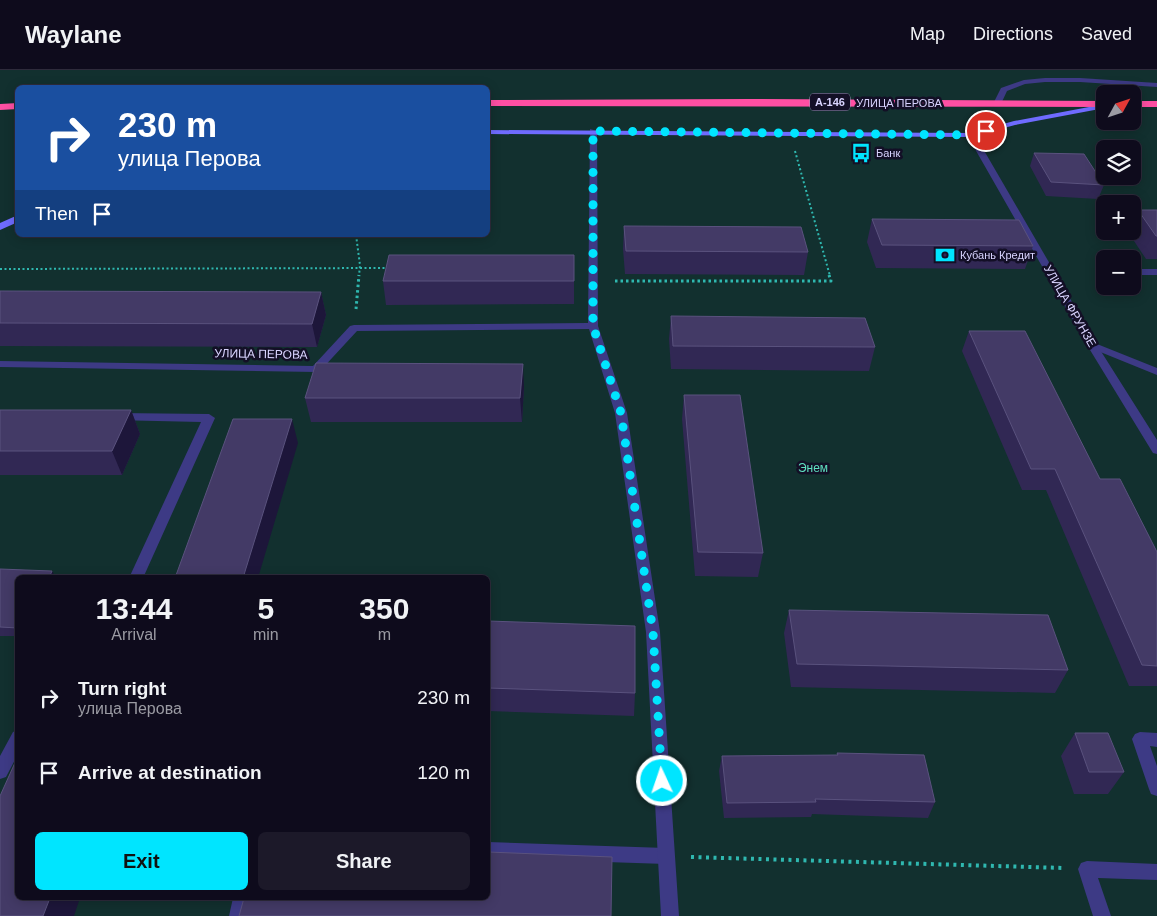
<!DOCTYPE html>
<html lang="en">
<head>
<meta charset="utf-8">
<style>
	:root { --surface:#0e0b1c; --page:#1c1929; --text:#f1f3f6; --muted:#9b9ba3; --line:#2e2b3b; --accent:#00e5ff }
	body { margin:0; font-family:Arial,sans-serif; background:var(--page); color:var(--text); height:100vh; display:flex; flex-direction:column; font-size:19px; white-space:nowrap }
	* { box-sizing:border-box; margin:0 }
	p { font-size:16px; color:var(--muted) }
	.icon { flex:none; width:28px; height:28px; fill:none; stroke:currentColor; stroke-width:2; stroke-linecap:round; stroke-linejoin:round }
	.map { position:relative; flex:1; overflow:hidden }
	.details { position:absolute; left:15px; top:505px; width:475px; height:325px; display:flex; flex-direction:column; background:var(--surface); border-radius:8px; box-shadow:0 2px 12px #0003,0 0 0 1px var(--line) }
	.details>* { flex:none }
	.guide { position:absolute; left:15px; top:15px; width:475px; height:152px; border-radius:8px; box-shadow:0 2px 12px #0003,0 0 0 1px var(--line); background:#1a4fa0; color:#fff; overflow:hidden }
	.needle { width:32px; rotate:50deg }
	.fabs { position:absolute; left:1096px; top:15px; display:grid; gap:10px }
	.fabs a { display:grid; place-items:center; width:45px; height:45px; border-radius:8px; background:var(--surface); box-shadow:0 2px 12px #0003,0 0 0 1px var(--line); font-size:25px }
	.pin { position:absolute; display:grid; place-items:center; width:42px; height:42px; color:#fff; margin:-21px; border:2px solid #fff; border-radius:50%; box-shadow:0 1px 5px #0007 }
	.me { position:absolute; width:55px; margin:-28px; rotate:357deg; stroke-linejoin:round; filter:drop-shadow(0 0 4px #0008) }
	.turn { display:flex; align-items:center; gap:18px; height:105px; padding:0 20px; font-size:22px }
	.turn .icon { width:65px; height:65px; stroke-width:2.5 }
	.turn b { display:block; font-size:35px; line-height:42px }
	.then { display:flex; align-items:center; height:48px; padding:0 20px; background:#0003; gap:10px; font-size:19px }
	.eta { display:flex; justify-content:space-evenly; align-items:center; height:85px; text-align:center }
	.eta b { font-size:30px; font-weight:700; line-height:35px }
	.action { display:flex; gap:10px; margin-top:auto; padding:10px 20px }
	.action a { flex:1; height:58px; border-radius:8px; background:var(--accent); color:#111; font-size:20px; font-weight:700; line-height:58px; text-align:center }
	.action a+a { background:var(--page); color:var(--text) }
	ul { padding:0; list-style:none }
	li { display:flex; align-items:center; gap:15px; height:75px; padding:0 20px }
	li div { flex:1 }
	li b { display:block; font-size:19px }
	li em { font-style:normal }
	header { display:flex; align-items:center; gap:30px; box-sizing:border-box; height:70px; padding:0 25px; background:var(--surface); border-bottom:1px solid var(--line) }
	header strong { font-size:24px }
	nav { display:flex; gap:28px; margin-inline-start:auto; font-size:18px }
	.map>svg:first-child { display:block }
	.green { fill:#12302f; fill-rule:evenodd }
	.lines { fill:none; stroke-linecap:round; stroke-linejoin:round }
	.path-far2 { stroke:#2fb8b0; stroke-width:2; stroke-dasharray:2 2.5; stroke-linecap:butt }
	.path-far1 { stroke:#2fb8b0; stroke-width:3; stroke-dasharray:2.5 3; stroke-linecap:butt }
	.path { stroke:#2fb8b0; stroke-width:4; stroke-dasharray:3 4.5; stroke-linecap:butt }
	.lane { fill:#3d3a85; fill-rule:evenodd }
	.street { fill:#3d3a85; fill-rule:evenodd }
	.secondary { fill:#6f6bff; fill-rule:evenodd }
	.highway { fill:#ff4fa3; fill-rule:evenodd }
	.wall { fill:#312854 }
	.shaded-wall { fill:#1d163a }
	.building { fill:#433a66; stroke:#5a527e }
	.route { stroke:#00e5ff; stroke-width:9; stroke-dasharray:0 16.2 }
	.labels { text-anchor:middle; stroke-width:5; stroke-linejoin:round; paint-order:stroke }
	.shield { fill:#130f26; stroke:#9e99be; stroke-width:1 }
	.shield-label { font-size:11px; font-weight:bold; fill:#d9d4ff }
	.far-street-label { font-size:11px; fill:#d9d4ff; stroke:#130f26 }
	.far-poi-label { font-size:11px; fill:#d9d4ff; stroke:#130f26; text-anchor:start }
	.street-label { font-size:12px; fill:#d9d4ff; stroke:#130f26 }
	.park-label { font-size:12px; fill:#5fe0c0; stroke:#130f26 }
</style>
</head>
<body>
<header>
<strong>Waylane</strong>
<nav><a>Map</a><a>Directions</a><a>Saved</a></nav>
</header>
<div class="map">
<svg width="1157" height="846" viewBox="0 0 1157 846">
	<rect width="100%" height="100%" fill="#130f26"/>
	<path class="green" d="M 0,0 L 1157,0 L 1157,846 L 0,846 ZM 18,18 L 488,18 L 488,165 L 18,165 ZM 1105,24 L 1132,24 L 1132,51 L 1105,51 ZM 1105,79 L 1132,79 L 1132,106 L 1105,106 ZM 1105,134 L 1132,134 L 1132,161 L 1105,161 ZM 1105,189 L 1132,189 L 1132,216 L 1105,216 ZM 18,508 L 488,508 L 488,828 L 18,828 Z"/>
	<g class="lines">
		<path class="path-far2" d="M 795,81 L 830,206
			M 356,165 L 360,195 L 359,206
			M 0,199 L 389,198"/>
		<path class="path-far1" d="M 615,211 L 831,211 L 829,205
			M 356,239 L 359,205"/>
		<path class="path" d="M 691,787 L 1064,798"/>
		<path class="lane" d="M 1045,8 L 1080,8 L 1157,13 L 1157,17 L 1080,12 L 1045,12 L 1025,14 L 1007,21 L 1000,36 L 993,34 L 1001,18 L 1024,10 Z
			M 1132,199 L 1157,199 L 1157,205 L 1132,205 Z
			M 1092,272 L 1157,298 L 1157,305 L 1088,277 L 1087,275 L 1088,273 Z
			M 117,343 L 209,344 L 215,348 L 143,508 L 129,508 L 201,352 L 113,350 L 111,347 L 113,344 Z
			M 18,660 L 18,684 L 6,707 L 0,709 L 0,686 L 13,662 Z
			M 1140,662 L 1157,663 L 1157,677 L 1150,676 L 1157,696 L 1157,726 L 1151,724 L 1149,719 L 1132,669 L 1135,664 Z
			M 488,772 L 666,778 L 672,780 L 674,786 L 672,792 L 666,794 L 488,788 Z
			M 1087,791 L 1157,794 L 1157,810 L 1098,808 L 1111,846 L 1093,846 L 1078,799 L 1081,793 Z
			M 233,828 L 250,828 L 247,846 L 229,846 Z"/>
		<path class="street" d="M 590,59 L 597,61 L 598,256 L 627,343 L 660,562 L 679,846 L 661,846 L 646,562 L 615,343 L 589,259 L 357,261 L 320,301 L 316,302 L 0,297 L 0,291 L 313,296 L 350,256 L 354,255 L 588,253 Z
			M 968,63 L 975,65 L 1097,275 L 1157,370 L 1157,384 L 1153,383 L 1087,275 L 967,65 Z"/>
		<path class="secondary" d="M 1105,34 L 1105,38 L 1015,55 L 971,67 L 488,64 L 488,60 L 971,63 L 1014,51 Z
			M 18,145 L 18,152 L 0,160 L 0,153 Z"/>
		<path class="highway" d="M 746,29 L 1105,31 L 1105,37 L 488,36 L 488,30 Z
			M 1132,31 L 1157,31 L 1157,37 L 1132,37 Z
			M 18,33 L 18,39 L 0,40 L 0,34 Z"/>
	</g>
	<path class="wall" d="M 1034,83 L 1104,115 L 1098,129 L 1046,126 L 1030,96 Z
		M 1138,140 L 1157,140 L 1157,189 L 1146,189 L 1128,162 L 1129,161 L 1132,161 L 1132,152 Z
		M 872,149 L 1033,176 L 1025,199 L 876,198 L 867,172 Z
		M 624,156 L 808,182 L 804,205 L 625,204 L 623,179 Z
		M 574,185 L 574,234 L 386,235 L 383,211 Z
		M 0,221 L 321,222 L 326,245 L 317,277 L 0,276 Z
		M 671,246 L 875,277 L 869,301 L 671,299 L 669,269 Z
		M 969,261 L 1100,409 L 1157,482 L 1157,616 L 1129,616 L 1046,420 L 1022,420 L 962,281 Z
		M 524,317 L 522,352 L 311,352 L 305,328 Z
		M 684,325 L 763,483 L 758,507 L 695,506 L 682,349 Z
		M 0,340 L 131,340 L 140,364 L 122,405 L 0,405 Z
		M 0,499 L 18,508 L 18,566 L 0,566 Z
		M 789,540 L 1068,600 L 1055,623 L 791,617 L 784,563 Z
		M 488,551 L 635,623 L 634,646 L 488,641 Z
		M 1075,663 L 1124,702 L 1108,724 L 1074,724 L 1061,686 Z
		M 837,683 L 935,732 L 928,748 L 812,744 L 811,747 L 724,748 L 719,701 L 722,686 L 837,685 Z"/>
	<path class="shaded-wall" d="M 321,222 L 326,245 L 317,277 L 312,254 Z
		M 523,294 L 524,317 L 522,352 L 520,328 Z
		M 131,340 L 140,364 L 122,405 L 112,381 Z
		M 292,349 L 298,373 L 258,508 L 243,508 Z
		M 52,501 L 56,508 L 49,508 Z
		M 50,828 L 80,828 L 74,846 L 43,846 Z"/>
	<path class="building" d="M 1034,83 L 1084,84 L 1104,115 L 1051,112 Z
		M 1138,140 L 1157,140 L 1157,166 L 1156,166 Z
		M 872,149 L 1019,150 L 1033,176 L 882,175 Z
		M 624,156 L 801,157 L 808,182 L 626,181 Z
		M 389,185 L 574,185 L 574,211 L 383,211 Z
		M 0,221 L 321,222 L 312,254 L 0,253 Z
		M 671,246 L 865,248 L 875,277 L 673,276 Z
		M 969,261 L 1025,261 L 1100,409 L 1120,409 L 1157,482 L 1157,596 L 1142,595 L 1055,399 L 1031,399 Z
		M 316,293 L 523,294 L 520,328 L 305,328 Z
		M 684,325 L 740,325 L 763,483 L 698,482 Z
		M 0,340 L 131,340 L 112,381 L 0,381 Z
		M 233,349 L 292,349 L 243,508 L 175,508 Z
		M 0,499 L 52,501 L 49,508 L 18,508 L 18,558 L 0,557 Z
		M 789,540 L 1048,545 L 1068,600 L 797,594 Z
		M 488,551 L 635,556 L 635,623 L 488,618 Z
		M 1075,663 L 1108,663 L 1124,702 L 1089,702 Z
		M 837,683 L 924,685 L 935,732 L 815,729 L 816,732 L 727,733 L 722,686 L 838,685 Z
		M 18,686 L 18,828 L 50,828 L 43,846 L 0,846 L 0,726 Z
		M 488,782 L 612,787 L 611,846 L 239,846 L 244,828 L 488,828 Z"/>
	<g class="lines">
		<path class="route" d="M 662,711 L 653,562 L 621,343 L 593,256 L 593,61 L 971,65 L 986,61"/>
	</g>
	<defs>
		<symbol id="bus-bare" viewBox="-9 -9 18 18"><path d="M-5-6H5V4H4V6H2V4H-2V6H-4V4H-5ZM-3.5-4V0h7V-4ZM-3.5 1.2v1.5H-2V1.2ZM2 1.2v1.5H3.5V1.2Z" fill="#00e5ff" stroke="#130f26" stroke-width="2.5" paint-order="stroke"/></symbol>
		<symbol id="bank-bare" viewBox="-9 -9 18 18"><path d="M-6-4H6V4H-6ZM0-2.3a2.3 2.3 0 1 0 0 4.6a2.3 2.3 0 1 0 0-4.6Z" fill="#00e5ff" stroke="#130f26" stroke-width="2.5" paint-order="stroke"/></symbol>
	</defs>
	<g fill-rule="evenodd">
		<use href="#bus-bare" x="847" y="69" width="28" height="28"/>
		<use href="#bank-bare" x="931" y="171" width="28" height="28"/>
	</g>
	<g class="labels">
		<rect class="shield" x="810" y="23.5" width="40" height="17" rx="4"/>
		<g class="shield-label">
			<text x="830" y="36">А-146</text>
		</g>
		<g class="far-street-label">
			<text x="899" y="37">УЛИЦА ПЕРОВА</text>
		</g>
		<g class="far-poi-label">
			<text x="876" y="87">Банк</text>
			<text x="960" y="189">Кубань Кредит</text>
		</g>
		<g class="street-label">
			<text transform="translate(1070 236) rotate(60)" y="4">УЛИЦА ФРУНЗЕ</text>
			<text transform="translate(261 284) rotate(1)" y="4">УЛИЦА ПЕРОВА</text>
		</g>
		<g class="park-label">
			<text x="813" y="402">Энем</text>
		</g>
	</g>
</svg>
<div class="fabs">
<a><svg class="needle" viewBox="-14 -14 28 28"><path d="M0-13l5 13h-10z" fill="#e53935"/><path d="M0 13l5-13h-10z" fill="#9b9ba3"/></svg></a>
<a><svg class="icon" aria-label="layers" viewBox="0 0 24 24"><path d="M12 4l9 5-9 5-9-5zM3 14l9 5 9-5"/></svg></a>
<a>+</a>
<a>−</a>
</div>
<div class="pin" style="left:986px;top:61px;background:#d93025"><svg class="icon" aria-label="arrive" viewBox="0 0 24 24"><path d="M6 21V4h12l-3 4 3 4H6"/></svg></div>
<svg class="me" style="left:662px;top:711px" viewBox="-20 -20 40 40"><circle r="17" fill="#00e5ff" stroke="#fff" stroke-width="3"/><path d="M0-11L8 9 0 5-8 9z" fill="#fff"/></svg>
<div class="guide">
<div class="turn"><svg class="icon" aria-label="right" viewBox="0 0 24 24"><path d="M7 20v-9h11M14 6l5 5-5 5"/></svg><div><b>230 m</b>улица Перова</div></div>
<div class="then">Then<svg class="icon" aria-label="arrive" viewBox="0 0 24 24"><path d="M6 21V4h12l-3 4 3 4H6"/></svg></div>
</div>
<section class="details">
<div class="eta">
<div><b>13:44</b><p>Arrival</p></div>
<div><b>5</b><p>min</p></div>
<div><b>350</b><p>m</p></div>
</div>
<ul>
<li><svg class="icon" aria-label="right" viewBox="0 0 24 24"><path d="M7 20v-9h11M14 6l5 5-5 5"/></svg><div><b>Turn right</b><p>улица Перова</p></div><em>230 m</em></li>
<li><svg class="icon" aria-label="arrive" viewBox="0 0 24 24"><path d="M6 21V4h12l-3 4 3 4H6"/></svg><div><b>Arrive at destination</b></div><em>120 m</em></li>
</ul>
<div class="action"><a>Exit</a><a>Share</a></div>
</section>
</div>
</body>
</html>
